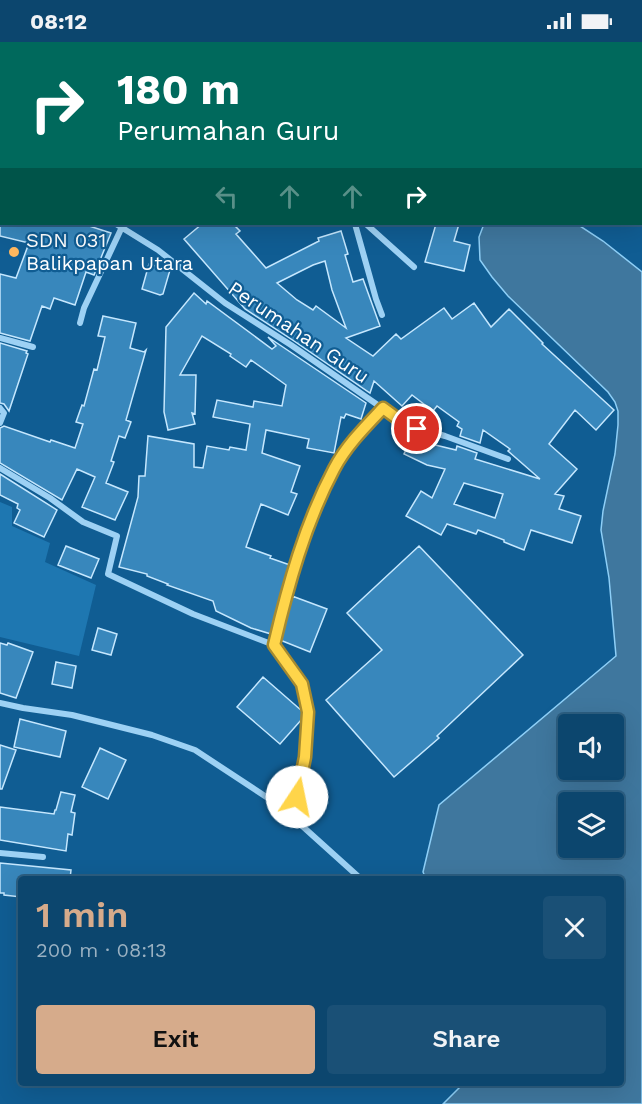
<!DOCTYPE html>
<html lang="en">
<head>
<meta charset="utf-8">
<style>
	:root { --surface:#0c466e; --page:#1a5076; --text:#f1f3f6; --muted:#9ab1c2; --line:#2c5e81; --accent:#d6ab8b }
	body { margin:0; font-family:"Work Sans",sans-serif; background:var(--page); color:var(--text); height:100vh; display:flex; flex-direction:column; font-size:22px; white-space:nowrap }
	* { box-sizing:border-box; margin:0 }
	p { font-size:20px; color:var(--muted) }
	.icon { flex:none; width:33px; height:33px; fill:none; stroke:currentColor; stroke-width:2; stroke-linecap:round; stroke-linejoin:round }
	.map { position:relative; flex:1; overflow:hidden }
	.drawer { position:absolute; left:18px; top:834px; width:606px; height:210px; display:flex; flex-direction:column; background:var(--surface); border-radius:6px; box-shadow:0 6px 24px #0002,0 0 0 2px var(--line) }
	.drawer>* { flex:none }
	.top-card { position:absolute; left:0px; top:0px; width:642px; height:183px; box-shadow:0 6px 24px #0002,0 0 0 2px var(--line); background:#00695c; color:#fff; overflow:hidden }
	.controls { position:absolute; left:558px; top:672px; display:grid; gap:12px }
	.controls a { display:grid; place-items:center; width:66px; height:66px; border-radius:6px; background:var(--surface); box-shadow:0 6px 24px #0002,0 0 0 2px var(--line); font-size:30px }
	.pin { position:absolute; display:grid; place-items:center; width:51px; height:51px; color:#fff; margin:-26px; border:3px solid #fff; border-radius:50%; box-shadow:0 2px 6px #0007 }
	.me { position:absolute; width:66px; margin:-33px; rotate:11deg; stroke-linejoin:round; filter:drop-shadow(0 0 4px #0008) }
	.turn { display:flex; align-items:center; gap:21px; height:126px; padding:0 18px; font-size:27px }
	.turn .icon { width:78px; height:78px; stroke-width:2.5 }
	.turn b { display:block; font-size:42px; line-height:51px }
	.lanes { display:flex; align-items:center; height:57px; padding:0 18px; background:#0003; justify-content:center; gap:30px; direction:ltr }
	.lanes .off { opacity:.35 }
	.round { display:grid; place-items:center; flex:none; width:63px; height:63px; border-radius:6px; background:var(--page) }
	.overview { display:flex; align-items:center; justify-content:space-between; height:102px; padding:0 18px }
	h1 { font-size:36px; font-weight:600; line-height:45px; color:var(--accent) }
	.cta { display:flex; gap:12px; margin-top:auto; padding:12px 18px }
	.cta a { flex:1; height:69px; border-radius:6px; background:var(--accent); color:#111; font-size:24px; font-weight:600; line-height:69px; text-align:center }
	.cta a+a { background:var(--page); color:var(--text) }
	.status { display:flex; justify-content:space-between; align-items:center; height:42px; padding:0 30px; background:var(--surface); direction:ltr }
	.status svg { height:16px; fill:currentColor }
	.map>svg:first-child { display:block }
	.green { fill:#1e77b1 }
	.water { fill:#3f779e; stroke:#8ecff7; stroke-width:1.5; fill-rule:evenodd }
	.building { fill:#3887bc; stroke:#c5e7fe; stroke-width:1.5; fill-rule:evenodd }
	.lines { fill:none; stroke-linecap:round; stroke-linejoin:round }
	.minor { stroke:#9dd1f4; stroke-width:6 }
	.route-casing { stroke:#a68a30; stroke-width:15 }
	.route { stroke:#ffd54a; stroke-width:10 }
	.poi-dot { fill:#ffb85f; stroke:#105d93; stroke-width:2 }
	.labels { text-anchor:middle; stroke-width:4.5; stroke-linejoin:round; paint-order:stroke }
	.poi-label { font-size:20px; fill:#fff; stroke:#105d93; text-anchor:start }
	.street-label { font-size:20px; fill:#fff; stroke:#105d93 }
</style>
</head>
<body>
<div class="status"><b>08:12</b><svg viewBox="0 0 49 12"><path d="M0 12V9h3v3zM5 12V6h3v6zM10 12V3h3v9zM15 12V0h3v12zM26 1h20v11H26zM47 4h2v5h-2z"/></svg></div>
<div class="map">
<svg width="642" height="1062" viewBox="0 0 642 1062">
	<rect width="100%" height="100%" fill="#105d93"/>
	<path class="green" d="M 0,460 L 12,465 L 12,484 L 50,501 L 45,520 L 96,543 L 79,614 L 0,595 Z"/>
	<path class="water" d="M 484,182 L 577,182 L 603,199 L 642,230 L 642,1062 L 443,1062 L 464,1041 L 621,1041 L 621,837 L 426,837 L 423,830 L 439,763 L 616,614 L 609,536 L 601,488 L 603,469 L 615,412 L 618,383 L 618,369 L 615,360 L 608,350 L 508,254 L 492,235 L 480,218 L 479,195 ZM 568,682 L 614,682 L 614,728 L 568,728 ZM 568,760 L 614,760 L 614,806 L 568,806 Z"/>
	<path class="building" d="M 0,182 L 83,182 L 111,191 L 94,233 L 86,230 L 75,263 L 54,256 L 50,267 L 42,264 L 30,299 L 0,291 L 0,232 L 16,236 L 29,201 L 0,194 Z
		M 202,182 L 233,182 L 240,189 L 236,192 L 266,226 L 319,199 L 318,196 L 341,189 L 348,212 L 345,213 L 353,240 L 363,237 L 380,284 L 346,296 L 373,314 L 396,292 L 401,297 L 444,266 L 452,277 L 474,261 L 491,285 L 509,267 L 543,301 L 542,302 L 614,368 L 596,388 L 575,368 L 549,402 L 577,427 L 555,452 L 564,454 L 559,467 L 581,474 L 572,501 L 531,488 L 524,508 L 504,500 L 504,498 L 478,488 L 476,492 L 447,482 L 441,493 L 406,474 L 421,449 L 432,456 L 445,427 L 427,423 L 404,412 L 414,390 L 429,397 L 427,401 L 456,408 L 457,404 L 477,411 L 475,417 L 540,437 L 508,409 L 510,407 L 483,388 L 480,401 L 460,394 L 462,387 L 457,384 L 459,380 L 437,364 L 433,369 L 412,353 L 402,364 L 374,339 L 370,351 L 294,299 L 245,267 L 184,197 ZM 325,219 L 332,248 L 346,286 L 316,264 L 313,268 L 297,258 L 277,241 L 313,223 ZM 464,441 L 503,452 L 495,476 L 454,462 Z
		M 436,182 L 459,182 L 454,199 L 470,203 L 464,229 L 425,220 Z
		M 149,222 L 170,228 L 163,252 L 160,253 L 142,247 Z
		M 194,251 L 206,262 L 207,259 L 272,307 L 276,304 L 268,295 L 366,361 L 361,377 L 346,372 L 344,376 L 341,375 L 334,411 L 307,406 L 309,397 L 266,388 L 262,411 L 300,424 L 291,450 L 297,452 L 288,473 L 261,462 L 246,505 L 271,514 L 270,516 L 290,523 L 271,592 L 251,586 L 216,569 L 213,559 L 167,543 L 168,542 L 147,534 L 147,532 L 119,525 L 138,455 L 139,434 L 145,434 L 148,394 L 194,402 L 194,425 L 203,426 L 207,404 L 229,408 L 230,405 L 246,408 L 250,382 L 213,375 L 217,358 L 253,365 L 254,359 L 282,364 L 286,343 L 251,318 L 246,325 L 230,314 L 231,312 L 202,294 L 180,333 L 196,333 L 195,372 L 192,371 L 195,382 L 168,388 L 164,370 L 166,285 Z
		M 103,274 L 136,281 L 130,306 L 144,310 L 146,308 L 126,378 L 131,380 L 125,396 L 119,394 L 111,419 L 114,420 L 106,441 L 128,450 L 115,478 L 82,465 L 95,435 L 77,427 L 62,458 L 0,421 L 0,386 L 4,384 L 50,400 L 51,398 L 75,406 L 83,382 L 76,380 L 82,363 L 84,364 L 94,327 L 97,328 L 105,295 L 98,294 Z
		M 0,301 L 27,309 L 26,311 L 28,312 L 9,369 L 4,362 L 0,361 Z
		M 0,432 L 57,468 L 44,495 L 14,481 L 20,468 L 17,466 L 18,462 L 0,453 Z
		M 66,504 L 99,517 L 91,536 L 58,523 Z
		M 419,504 L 523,613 L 437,694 L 439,696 L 394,735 L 326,658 L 382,608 L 347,571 Z
		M 292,554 L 327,567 L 310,610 L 280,598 Z
		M 98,586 L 117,592 L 111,613 L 92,608 Z
		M 0,601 L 7,603 L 8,601 L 33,610 L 16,656 L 0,651 Z
		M 56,620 L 76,624 L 72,646 L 52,642 Z
		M 263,635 L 302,669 L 302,677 L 280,702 L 237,665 Z
		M 20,677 L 66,689 L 60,715 L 14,705 Z
		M 0,703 L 16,708 L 2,747 L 0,747 Z
		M 100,706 L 126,718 L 108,757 L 82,745 Z
		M 61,750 L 75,753 L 71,770 L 75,771 L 72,793 L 68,792 L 66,809 L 0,798 L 0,765 L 54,772 L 55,768 L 56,768 Z
		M 0,821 L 71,828 L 70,837 L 21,837 L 21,855 L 4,853 L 4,851 L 0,851 Z"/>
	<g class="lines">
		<path class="minor" d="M 296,0 L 296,2
			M 84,2 L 84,0
			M 0,111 L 2,111
			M 116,182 L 158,208 L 225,261 L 291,303 L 398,377 L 417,386 L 445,394 L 508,417
			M 355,182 L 376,257 L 382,273
			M 366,182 L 414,225
			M 80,281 L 84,266 L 122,185
			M 0,296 L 33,305
			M 0,366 L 4,371 L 0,381
			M 0,426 L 50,456 L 83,480 L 117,494 L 108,532 L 193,572 L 274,603
			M 0,661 L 23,666 L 72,673 L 152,693 L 195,708 L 280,764 L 361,837
			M 293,775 L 305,715 L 308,670 L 302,642 L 274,603 C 288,544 305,482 334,427 C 346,404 365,385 383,366
			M 0,811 L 43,815"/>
	</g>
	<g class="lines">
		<defs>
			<path id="route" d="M 297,755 L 305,715 L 308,670 L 302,642 L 274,603 C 288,543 305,482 334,427 C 346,404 365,385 383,366 L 398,377 L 417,387"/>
		</defs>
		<use href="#route" class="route-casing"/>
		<use href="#route" class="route"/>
	</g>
	<circle class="poi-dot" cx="14" cy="210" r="6"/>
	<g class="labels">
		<g class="poi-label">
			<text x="26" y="205">SDN 031<tspan x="26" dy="23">Balikpapan Utara</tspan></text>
		</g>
		<g class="street-label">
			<text transform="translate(299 290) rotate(34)" y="7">Perumahan Guru</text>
		</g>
	</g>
</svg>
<div class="controls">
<a><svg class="icon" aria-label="sound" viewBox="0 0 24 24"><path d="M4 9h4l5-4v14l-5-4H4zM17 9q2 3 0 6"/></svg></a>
<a><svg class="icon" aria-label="layers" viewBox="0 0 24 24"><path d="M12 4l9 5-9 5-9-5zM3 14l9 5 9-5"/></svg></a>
</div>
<div class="pin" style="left:417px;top:387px;background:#d93025"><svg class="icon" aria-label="arrive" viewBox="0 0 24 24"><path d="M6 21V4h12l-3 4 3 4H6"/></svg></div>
<svg class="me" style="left:297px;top:755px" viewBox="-20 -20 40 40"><circle r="19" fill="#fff"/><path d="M0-13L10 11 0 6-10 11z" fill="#ffd54a"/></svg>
<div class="top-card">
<div class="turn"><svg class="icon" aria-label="right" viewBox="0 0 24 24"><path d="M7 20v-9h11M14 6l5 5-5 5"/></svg><div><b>180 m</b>Perumahan Guru</div></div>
<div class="lanes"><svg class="icon off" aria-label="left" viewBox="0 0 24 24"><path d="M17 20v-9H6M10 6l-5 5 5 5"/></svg><svg class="icon off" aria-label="ahead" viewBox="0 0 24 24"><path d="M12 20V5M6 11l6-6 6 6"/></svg><svg class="icon off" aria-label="ahead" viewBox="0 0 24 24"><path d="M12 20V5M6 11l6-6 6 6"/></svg><svg class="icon" aria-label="right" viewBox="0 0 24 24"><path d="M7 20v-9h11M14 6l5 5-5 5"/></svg></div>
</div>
<section class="drawer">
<div class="overview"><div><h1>1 min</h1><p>200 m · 08:13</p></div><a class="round"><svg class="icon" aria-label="close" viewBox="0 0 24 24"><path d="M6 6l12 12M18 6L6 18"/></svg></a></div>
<div class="cta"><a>Exit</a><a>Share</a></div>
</section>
</div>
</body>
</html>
